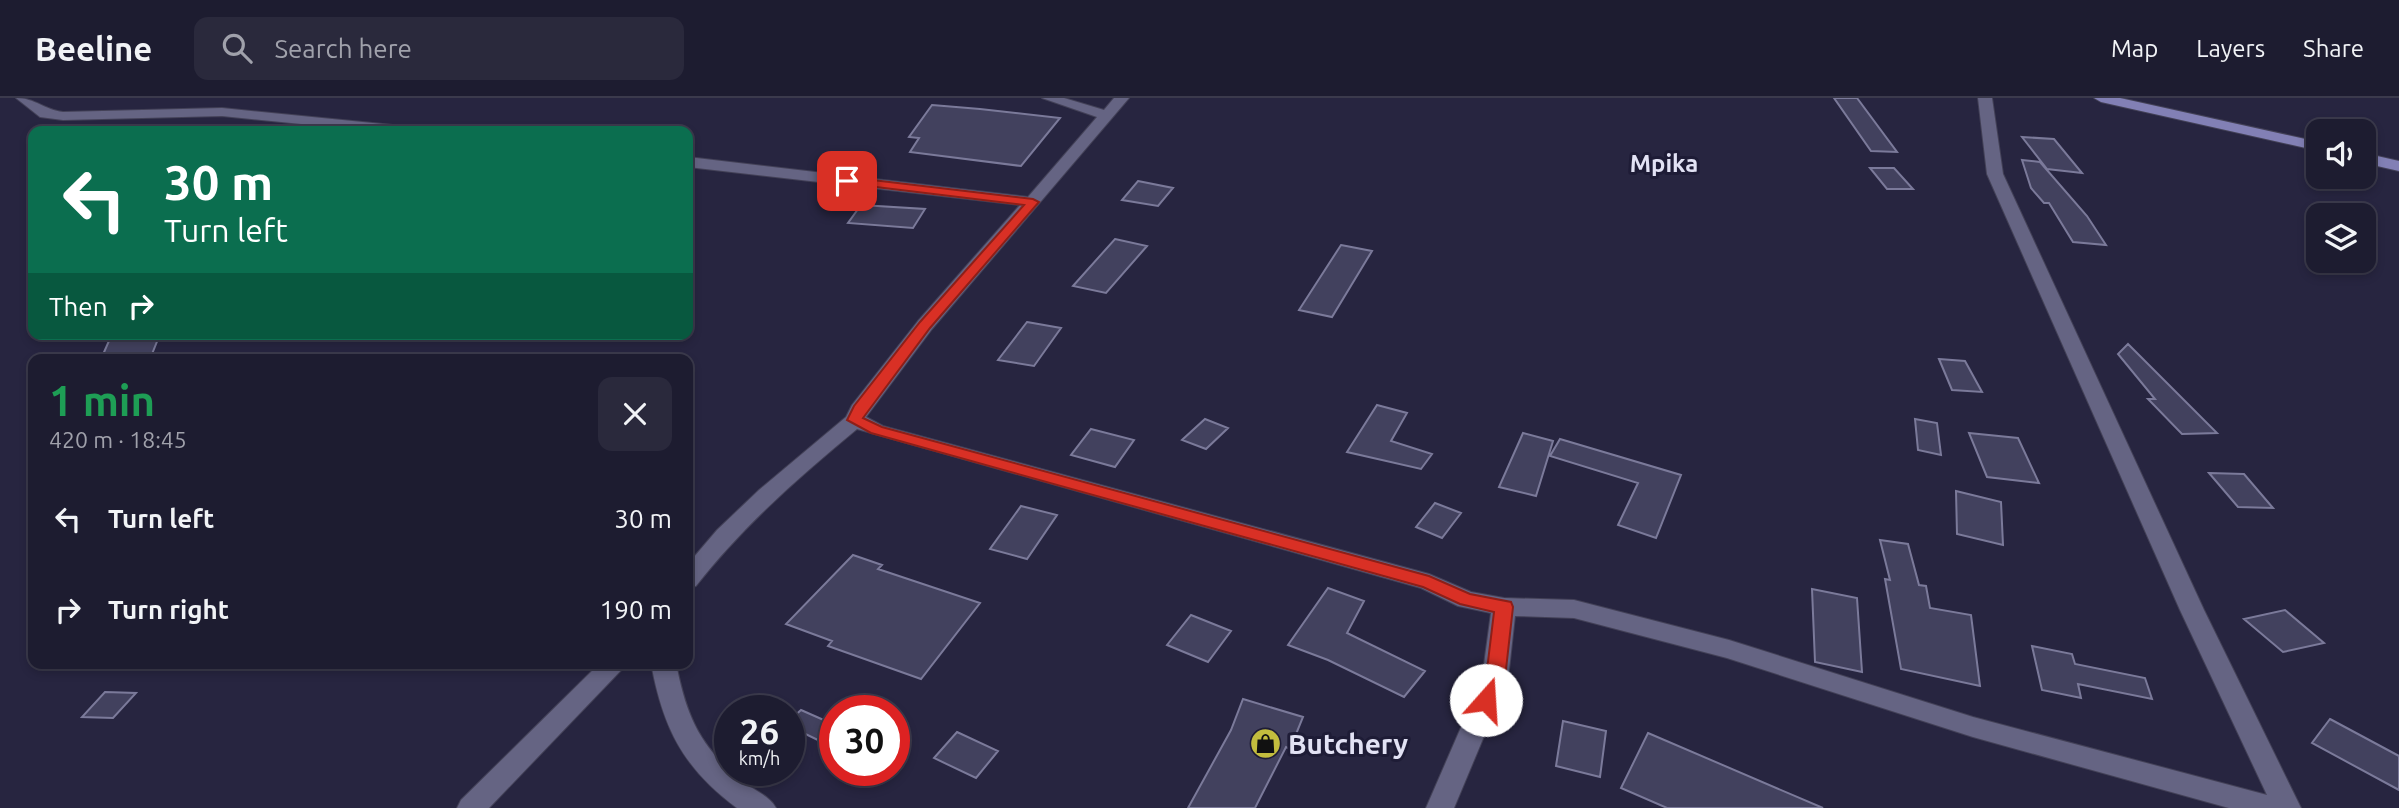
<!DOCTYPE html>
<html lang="en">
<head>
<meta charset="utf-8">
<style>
	:root { --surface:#1d1c30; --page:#2a293c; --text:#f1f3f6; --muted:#a0a1ab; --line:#3b3a4c }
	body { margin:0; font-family:Ubuntu,sans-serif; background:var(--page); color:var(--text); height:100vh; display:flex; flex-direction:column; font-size:26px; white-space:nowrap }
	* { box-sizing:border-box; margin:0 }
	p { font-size:23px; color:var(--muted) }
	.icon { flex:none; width:38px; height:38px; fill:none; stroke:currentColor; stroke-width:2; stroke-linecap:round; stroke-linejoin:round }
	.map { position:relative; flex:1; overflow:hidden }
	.details { position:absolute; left:28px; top:256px; width:665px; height:315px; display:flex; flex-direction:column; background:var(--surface); border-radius:14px; box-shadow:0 4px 10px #0003,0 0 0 2px var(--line) }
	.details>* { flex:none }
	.banner { position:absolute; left:28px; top:28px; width:665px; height:214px; border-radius:14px; box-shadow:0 4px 10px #0003,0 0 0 2px var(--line); background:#0b6e4f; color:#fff; overflow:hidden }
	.buttons { position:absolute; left:2306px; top:21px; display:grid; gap:14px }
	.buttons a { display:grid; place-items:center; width:70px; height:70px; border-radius:14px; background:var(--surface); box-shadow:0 4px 10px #0003,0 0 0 2px var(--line); font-size:35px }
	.speed { position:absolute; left:714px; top:597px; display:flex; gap:14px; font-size:35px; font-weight:700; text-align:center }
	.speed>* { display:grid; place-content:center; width:91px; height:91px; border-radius:50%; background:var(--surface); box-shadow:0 4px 10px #0003,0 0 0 2px var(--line); line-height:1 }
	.speed small { font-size:18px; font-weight:400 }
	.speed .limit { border:10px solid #d22; background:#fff; color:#111 }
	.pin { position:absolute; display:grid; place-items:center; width:60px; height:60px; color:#fff; margin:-30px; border-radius:14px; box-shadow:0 4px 10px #0006 }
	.me { position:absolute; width:77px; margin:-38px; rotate:19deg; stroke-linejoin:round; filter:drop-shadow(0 0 5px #0008) }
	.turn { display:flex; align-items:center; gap:24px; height:147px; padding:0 21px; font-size:32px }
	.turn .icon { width:91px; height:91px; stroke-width:2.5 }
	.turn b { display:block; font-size:49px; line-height:60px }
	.then { display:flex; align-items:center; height:66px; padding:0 21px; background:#0003; gap:14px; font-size:26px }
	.round { display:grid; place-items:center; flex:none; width:74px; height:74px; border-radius:14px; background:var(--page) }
	.head { display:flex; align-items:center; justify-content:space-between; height:119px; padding:0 21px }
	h1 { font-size:42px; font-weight:700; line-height:52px; color:#1e9e55 }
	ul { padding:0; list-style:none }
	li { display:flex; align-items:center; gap:21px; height:91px; padding:0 21px }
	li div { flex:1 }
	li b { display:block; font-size:26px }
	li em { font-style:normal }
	header { display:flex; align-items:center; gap:42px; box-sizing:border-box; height:98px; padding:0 35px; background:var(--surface); border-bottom:2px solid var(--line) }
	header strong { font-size:33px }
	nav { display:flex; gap:38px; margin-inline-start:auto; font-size:24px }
	.search { width:490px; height:63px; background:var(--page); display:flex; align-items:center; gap:18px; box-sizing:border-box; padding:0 24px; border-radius:14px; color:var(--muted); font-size:26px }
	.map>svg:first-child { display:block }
	.building { fill:#42415e; stroke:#7b7a9a; stroke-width:2 }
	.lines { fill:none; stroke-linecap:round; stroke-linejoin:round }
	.minor-casing { stroke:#434157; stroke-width:2 }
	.major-casing { stroke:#434157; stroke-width:2 }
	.minor { fill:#656483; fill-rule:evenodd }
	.major { fill:#8280b5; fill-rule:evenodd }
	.route { fill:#d93025; stroke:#8d1f18; stroke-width:2 }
	.labels { text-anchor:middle; stroke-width:6; stroke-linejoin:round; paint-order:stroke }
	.far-district-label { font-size:24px; font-weight:bold; fill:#e2e2f4; stroke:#1e1c36 }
	.near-poi-label { font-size:28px; font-weight:bold; fill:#e2e2f4; stroke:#1e1c36; text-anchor:start }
</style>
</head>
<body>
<header>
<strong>Beeline</strong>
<div class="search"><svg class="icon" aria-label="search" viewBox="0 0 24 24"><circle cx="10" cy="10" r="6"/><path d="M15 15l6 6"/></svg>Search here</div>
<nav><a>Map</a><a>Layers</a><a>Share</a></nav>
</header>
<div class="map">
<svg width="2399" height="710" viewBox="0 0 2399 710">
	<rect width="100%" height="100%" fill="#272540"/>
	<path class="building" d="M 1834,0 L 1857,0 L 1897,54 L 1871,53 Z
		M 932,7 L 980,11 L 1060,20 L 1021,68 L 910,54 L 919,40 L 909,39 Z
		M 2022,39 L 2054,41 L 2082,75 L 2047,71 Z
		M 2022,62 L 2040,64 L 2087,118 L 2106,147 L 2073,144 L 2049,105 L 2044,105 L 2031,90 Z
		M 1870,70 L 1894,70 L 1913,91 L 1887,91 Z
		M 1138,83 L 1173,90 L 1158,108 L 1122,102 Z
		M 861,107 L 925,111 L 913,130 L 848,125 Z
		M 1115,141 L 1147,148 L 1106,195 L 1073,188 Z
		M 1341,147 L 1372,153 L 1332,219 L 1299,212 Z
		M 1027,224 L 1061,230 L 1034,268 L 998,262 Z
		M 112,236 L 160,236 L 150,261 L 101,261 Z
		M 2128,246 L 2217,335 L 2182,336 L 2148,301 L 2155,301 L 2118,256 Z
		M 1939,261 L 1965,263 L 1982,294 L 1952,292 Z
		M 1377,307 L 1407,315 L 1391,343 L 1432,356 L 1421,371 L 1347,354 Z
		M 1205,321 L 1228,330 L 1206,351 L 1182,342 Z
		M 1915,321 L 1937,325 L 1941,357 L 1918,352 Z
		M 1091,331 L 1134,342 L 1115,369 L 1071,357 Z
		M 1523,335 L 1553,343 L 1536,398 L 1499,389 Z
		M 1969,335 L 2018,340 L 2039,385 L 1987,379 Z
		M 1560,341 L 1681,377 L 1656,440 L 1618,427 L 1638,385 L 1550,358 Z
		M 2209,375 L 2244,376 L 2273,410 L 2238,409 Z
		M 1956,393 L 2001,404 L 2003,447 L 1957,436 Z
		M 1435,405 L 1461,415 L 1442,440 L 1416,429 Z
		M 1021,408 L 1057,417 L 1027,461 L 990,451 Z
		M 1880,442 L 1908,446 L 1919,487 L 1926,488 L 1930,510 L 1971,517 L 1980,588 L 1901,571 L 1885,481 L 1890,482 Z
		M 853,457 L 882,467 L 878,471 L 980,505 L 921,581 L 828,548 L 832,543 L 786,526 Z
		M 1328,490 L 1364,503 L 1347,535 L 1425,573 L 1404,599 L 1328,562 L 1288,547 Z
		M 1812,491 L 1857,500 L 1862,574 L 1815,564 Z
		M 2285,512 L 2324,545 L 2283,554 L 2244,521 Z
		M 1191,517 L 1231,533 L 1208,564 L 1167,547 Z
		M 2032,548 L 2072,556 L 2075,566 L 2145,580 L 2152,601 L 2078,586 L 2081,600 L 2042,592 Z
		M 105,594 L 136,595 L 113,620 L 82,619 Z
		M 1243,601 L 1303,619 L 1290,651 L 1286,649 L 1255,710 L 1188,710 L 1231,632 Z
		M 801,612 L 835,627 L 835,633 L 824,645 L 789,628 L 789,623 Z
		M 2330,621 L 2399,658 L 2399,692 L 2312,645 Z
		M 1563,623 L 1606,633 L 1600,679 L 1556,668 Z
		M 957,634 L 998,653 L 976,680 L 934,660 Z
		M 1648,635 L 1823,710 L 1667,710 L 1621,690 Z"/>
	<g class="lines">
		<defs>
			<path id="minor" d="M 16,0 C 35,0 45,12 63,14 L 222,10 L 413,29 L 420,33 L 371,33 L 222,18 L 63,22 L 40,19 Z
				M 1042,0 L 1064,0 L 1104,12 L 1114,0 L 1129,0 L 932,231 L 866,319 L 883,328 L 1429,476 L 1471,494 L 1504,500 L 1574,502 L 1729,542 L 1973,619 L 2267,697 L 2180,512 L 1987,76 L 1978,0 L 1992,0 L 2003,76 L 2204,512 L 2301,710 L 2229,710 L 1973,639 L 1727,560 L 1574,520 L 1515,518 L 1508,581 L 1454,710 L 1426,710 L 1482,581 L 1491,515 L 1458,508 L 1421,490 L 857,331 C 799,379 743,428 696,488 L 688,490 L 688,466 L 717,432 L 759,392 L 846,319 L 852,307 L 918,223 L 1020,107 L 688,69 L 688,59 L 1028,99 L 1097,19 Z
				M 600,565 L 628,565 L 489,710 L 457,710 L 461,702 Z
				M 651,565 L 676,565 C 686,617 699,648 742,683 C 753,692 769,697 776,710 L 737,710 C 683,670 663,630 651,565 Z"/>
			<path id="major" d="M 2094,0 L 2120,0 L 2319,44 L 2319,53 L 2101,4 Z
				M 2364,55 L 2399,63 L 2399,73 L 2364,65 Z"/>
		</defs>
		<use href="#minor" class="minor-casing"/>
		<use href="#major" class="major-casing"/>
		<use href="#minor" class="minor"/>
		<use href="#major" class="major"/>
	</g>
	<path class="route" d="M 847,79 L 1033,101 L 1039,104 L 930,230 L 863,320 L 882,329 L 1429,478 L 1470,496 L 1511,504 L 1513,509 L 1505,580 L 1493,608 L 1479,608 L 1476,602 L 1486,580 L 1494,514 L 1460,506 L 1423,489 L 871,335 L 847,322 L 854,308 L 920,224 L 1024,107 L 843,85 L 841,83 Z"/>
	<defs>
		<symbol id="shop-disc" viewBox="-11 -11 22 22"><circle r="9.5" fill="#c3bd3e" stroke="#1e1c36"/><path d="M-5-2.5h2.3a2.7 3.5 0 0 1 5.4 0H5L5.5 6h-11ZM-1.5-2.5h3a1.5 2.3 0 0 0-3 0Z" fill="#111"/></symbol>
	</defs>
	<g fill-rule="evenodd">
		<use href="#shop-disc" x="1248" y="628" width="35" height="35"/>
	</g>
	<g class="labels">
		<g class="far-district-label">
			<text x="1664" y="74">Mpika</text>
		</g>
		<g class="near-poi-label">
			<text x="1288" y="656">Butchery</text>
		</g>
	</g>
</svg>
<div class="buttons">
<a><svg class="icon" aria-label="sound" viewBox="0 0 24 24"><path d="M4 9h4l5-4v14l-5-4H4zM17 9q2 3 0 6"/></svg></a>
<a><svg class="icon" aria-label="layers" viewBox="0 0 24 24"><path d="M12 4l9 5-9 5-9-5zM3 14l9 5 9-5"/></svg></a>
</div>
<div class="speed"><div>26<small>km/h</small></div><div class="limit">30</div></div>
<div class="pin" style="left:847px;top:83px;background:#d93025"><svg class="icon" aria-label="arrive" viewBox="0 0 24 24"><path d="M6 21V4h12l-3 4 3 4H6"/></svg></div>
<svg class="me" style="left:1486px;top:602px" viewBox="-20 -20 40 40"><circle r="19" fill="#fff"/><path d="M0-13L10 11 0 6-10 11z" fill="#d93025"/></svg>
<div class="banner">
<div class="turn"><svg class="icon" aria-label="left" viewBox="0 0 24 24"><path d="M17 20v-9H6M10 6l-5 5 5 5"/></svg><div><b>30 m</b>Turn left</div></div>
<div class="then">Then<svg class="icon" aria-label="right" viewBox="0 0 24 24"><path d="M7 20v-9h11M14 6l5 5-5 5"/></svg></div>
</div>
<section class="details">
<div class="head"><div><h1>1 min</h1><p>420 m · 18:45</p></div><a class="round"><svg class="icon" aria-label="close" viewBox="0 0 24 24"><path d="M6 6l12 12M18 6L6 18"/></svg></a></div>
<ul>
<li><svg class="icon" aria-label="left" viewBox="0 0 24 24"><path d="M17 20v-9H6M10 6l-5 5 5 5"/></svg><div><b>Turn left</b></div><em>30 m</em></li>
<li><svg class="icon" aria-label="right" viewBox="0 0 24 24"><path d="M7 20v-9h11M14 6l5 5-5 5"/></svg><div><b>Turn right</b></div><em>190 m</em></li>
</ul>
</section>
</div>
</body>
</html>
